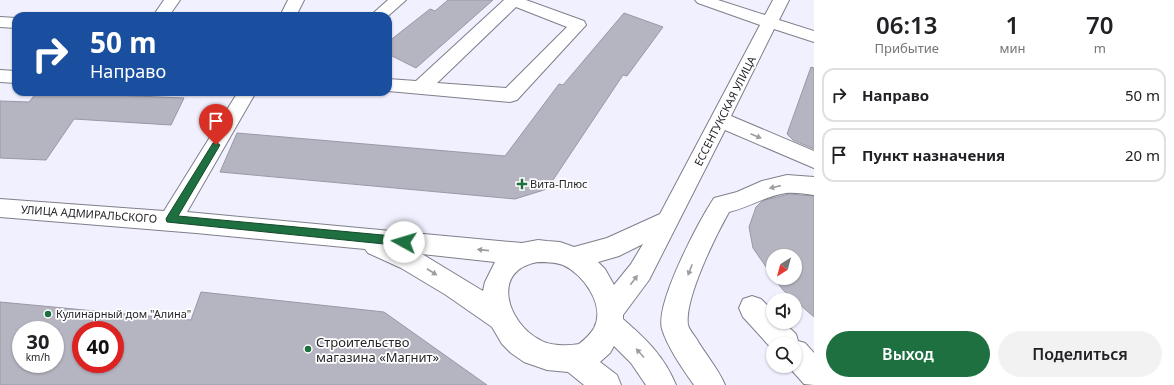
<!DOCTYPE html>
<html lang="ru">
<head>
<meta charset="utf-8">
<style>
	:root { --surface:#fff; --page:#f2f2f2; --text:#202124; --muted:#757577; --line:#e0e0e0; --accent:#1e7041 }
	body { margin:0; font-family:"Noto Sans",sans-serif; background:var(--page); color:var(--text); height:100vh; display:flex; flex-direction:column; font-size:15px; white-space:nowrap }
	* { box-sizing:border-box; margin:0 }
	p { font-size:13px; color:var(--muted) }
	.icon { flex:none; width:22px; height:22px; fill:none; stroke:currentColor; stroke-width:2; stroke-linecap:round; stroke-linejoin:round }
	.map { position:relative; flex:1; overflow:hidden }
	.sheet { display:flex; flex-direction:column; background:var(--surface); width:360px }
	.sheet>* { flex:none }
	.hud { position:absolute; left:12px; top:12px; width:380px; height:84px; border-radius:12px; box-shadow:0 1px 3px #0004; background:#1a4fa0; color:#fff; overflow:hidden }
	.needle { width:26px; rotate:216deg }
	.fabs { position:absolute; left:766px; top:249px; display:grid; gap:8px }
	.fabs a { display:grid; place-items:center; width:36px; height:36px; border-radius:50%; background:var(--surface); box-shadow:0 1px 3px #0004; font-size:20px }
	.speed { position:absolute; left:12px; top:321px; display:flex; gap:8px; font-size:20px; font-weight:700; text-align:center }
	.speed>* { display:grid; place-content:center; width:52px; height:52px; border-radius:50%; background:var(--surface); box-shadow:0 1px 3px #0004; line-height:1 }
	.speed small { font-size:10px; font-weight:400 }
	.speed .limit { border:6px solid #d22; background:#fff; color:#111 }
	.pin { position:absolute; display:grid; place-items:center; width:34px; height:34px; color:#fff; margin:-41px -17px; border-radius:50% 50% 50% 0; rotate:-45deg; box-shadow:0 0 4px #0007 }
	.pin .icon { rotate:45deg }
	.me { position:absolute; width:44px; margin:-22px; rotate:276deg; stroke-linejoin:round; filter:drop-shadow(0 0 3px #0008) }
	.turn { display:flex; align-items:center; gap:14px; height:84px; padding:0 12px; font-size:18px }
	.turn .icon { width:52px; height:52px; stroke-width:2.5 }
	.turn b { display:block; font-size:28px; line-height:34px }
	.eta { display:flex; justify-content:space-evenly; align-items:center; height:68px; text-align:center }
	.eta b { font-size:24px; font-weight:600; line-height:28px }
	.primary-button { display:flex; gap:8px; margin-top:auto; padding:8px 12px }
	.primary-button a { flex:1; height:46px; border-radius:24px; background:var(--accent); color:#fff; font-size:16px; font-weight:600; line-height:46px; text-align:center }
	.primary-button a+a { background:var(--page); color:var(--text) }
	ul { padding:0; list-style:none }
	li { display:flex; align-items:center; gap:12px; height:54px; margin:0 8px 6px; padding:0 4px; border:2px solid var(--line); border-radius:12px }
	li div { flex:1 }
	li b { display:block; font-size:15px }
	li em { font-style:normal }
	main { display:flex; flex:1; min-height:0 }
	.map>svg:first-child { display:block }
	.building { fill:#b5b5c2; stroke:#9999a5; fill-rule:evenodd }
	.lines { fill:none; stroke-linecap:round; stroke-linejoin:round }
	.minor-casing { stroke:#7f7f8b; stroke-width:2 }
	.minor { fill:#fff; fill-rule:evenodd }
	.oneway { fill:#9d9d9f }
	.route { fill:#1e7041; stroke:#14492a }
	.poi-dot { fill:#1e7041; stroke:#fff; stroke-width:1.5 }
	.labels { text-anchor:middle; stroke-width:3.5; stroke-linejoin:round; paint-order:stroke }
	.street-label { font-size:11px; fill:#25252a; stroke:#fff }
	.poi-label { font-size:11px; fill:#25252a; stroke:#fff; text-anchor:start }
	.near-poi-label { font-size:13px; fill:#25252a; stroke:#fff; text-anchor:start }
</style>
</head>
<body>
<main>
<div class="map">
<svg width="814" height="385" viewBox="0 0 814 385">
	<rect width="100%" height="100%" fill="#f0f0fe"/>
	<path class="building" d="M 448,0 L 493,0 L 416,68 L 388,54 L 388,42 L 430,9 L 435,11 Z
		M 624,13 L 663,27 L 627,76 L 623,75 L 547,189 L 515,199 L 220,172 L 237,133 L 505,156 L 559,84 L 563,85 Z
		M 811,67 L 814,68 L 814,149 L 793,140 L 787,134 Z
		M 37,92 L 88,92 L 86,94 L 184,98 L 171,125 L 74,119 L 46,160 L 0,158 L 0,101 L 29,102 Z
		M 789,194 L 814,196 L 814,317 L 783,290 L 774,278 L 795,278 L 795,256 L 773,256 L 773,277 L 753,248 L 749,227 L 756,207 L 760,203 L 765,200 Z
		M 201,292 L 384,312 L 487,385 L 0,385 L 0,302 L 191,320 ZM 21,330 L 55,330 L 55,364 L 21,364 ZM 81,330 L 115,330 L 115,364 L 81,364 Z"/>
	<g class="lines">
		<defs>
			<path id="minor" d="M 164,0 L 180,0 L 169,16 L 153,16 Z
				M 288,0 L 304,0 L 296,16 L 280,16 Z
				M 388,0 L 406,0 L 388,16 L 370,16 Z
				M 504,0 L 526,0 L 584,21 L 586,25 L 517,100 L 510,102 L 388,91 L 388,79 L 416,81 ZM 516,7 L 567,27 L 506,88 L 437,83 Z
				M 695,0 L 718,0 L 765,15 L 773,0 L 789,0 L 779,20 L 814,31 L 814,42 L 774,29 L 731,116 L 814,151 L 814,168 L 725,130 L 649,280 L 623,315 L 623,319 C 646,339 664,356 676,385 L 646,385 L 631,363 L 614,346 L 610,353 L 600,362 L 617,375 L 621,385 L 584,385 L 568,372 L 547,370 L 524,362 L 511,353 L 502,344 L 492,327 L 446,295 L 401,268 L 368,253 L 365,249 L 196,233 L 0,217 L 0,199 L 164,211 L 238,92 L 256,92 L 187,212 L 522,243 L 538,240 L 547,241 L 560,242 L 574,247 L 607,238 L 660,214 L 760,25 L 698,3 ZM 643,244 L 631,264 L 614,285 L 605,269 L 598,262 L 619,256 ZM 422,254 L 495,262 L 485,282 L 483,291 ZM 538,262 C 546,262 555,262 563,265 C 583,274 606,305 594,328 C 590,335 585,339 579,344 C 568,346 550,346 540,340 C 507,323 490,270 538,262 Z
				M 0,17 L 16,18 L 16,28 L 0,27 Z
				M 0,70 L 16,71 L 16,83 L 0,82 Z
				M 787,175 L 814,177 L 814,195 C 805,194 795,192 786,193 C 766,196 749,207 729,212 C 716,235 684,299 688,325 C 689,329 693,334 696,338 C 705,354 718,368 725,385 L 694,385 C 682,368 668,348 662,329 C 655,303 699,221 714,198 L 737,192 L 762,181 Z
				M 752,296 L 761,299 L 773,311 L 773,322 L 783,322 L 796,334 L 798,341 L 805,343 L 814,353 L 814,385 L 804,384 L 788,366 L 795,366 L 795,344 L 773,344 L 773,350 L 743,317 L 739,308 L 743,299 Z"/>
		</defs>
		<use href="#minor" class="minor-casing"/>
		<use href="#minor" class="minor"/>
	</g>
	<defs><path id="oneway-solid" d="M-6-.8H1V-3.2L6.5 0L1 3.2V.8H-6Z"/></defs>
	<g class="oneway">
		<use href="#oneway-solid" transform="translate(756 136) rotate(23)"/>
		<use href="#oneway-solid" transform="translate(775 187) rotate(167)"/>
		<use href="#oneway-solid" transform="translate(483 250) rotate(-174)"/>
		<use href="#oneway-solid" transform="translate(690 270) rotate(111)"/>
		<use href="#oneway-solid" transform="translate(432 272) rotate(33)"/>
		<use href="#oneway-solid" transform="translate(634 280) rotate(-53)"/>
		<use href="#oneway-solid" transform="translate(640 353) rotate(-132)"/>
	</g>
	<path class="route" d="M 216,142 L 220,145 L 178,216 L 404,237 L 408,238 L 409,242 L 408,245 L 404,246 L 167,222 L 166,219 L 167,217 L 213,143 Z"/>
	<g class="poi-dot">
		<path d="M520 178h4v4h4v4h-4v4h-4v-4h-4v-4h4z"/>
		<circle cx="48" cy="314" r="4"/>
		<circle cx="308" cy="349" r="4"/>
	</g>
	<g class="labels">
		<g class="street-label">
			<text transform="translate(725 111) rotate(-63)" y="4">ЕССЕНТУКСКАЯ УЛИЦА</text>
			<text transform="translate(89 214) rotate(4)" y="4">УЛИЦА АДМИРАЛЬСКОГО</text>
		</g>
		<g class="poi-label">
			<text x="530" y="188">Вита-Плюс</text>
			<text x="56" y="318">Кулинарный дом "Алина"</text>
		</g>
		<g class="near-poi-label">
			<text x="316" y="347">Строительство<tspan x="316" dy="15">магазина «Магнит»</tspan></text>
		</g>
	</g>
</svg>
<div class="fabs">
<a><svg class="needle" viewBox="-14 -14 28 28"><path d="M0-13l5 13h-10z" fill="#e53935"/><path d="M0 13l5-13h-10z" fill="#757577"/></svg></a>
<a><svg class="icon" aria-label="sound" viewBox="0 0 24 24"><path d="M4 9h4l5-4v14l-5-4H4zM17 9q2 3 0 6"/></svg></a>
<a><svg class="icon" aria-label="search" viewBox="0 0 24 24"><circle cx="10" cy="10" r="6"/><path d="M15 15l6 6"/></svg></a>
</div>
<div class="speed"><div>30<small>km/h</small></div><div class="limit">40</div></div>
<div class="pin" style="left:216px;top:145px;background:#d93025"><svg class="icon" aria-label="arrive" viewBox="0 0 24 24"><path d="M6 21V4h12l-3 4 3 4H6"/></svg></div>
<svg class="me" style="left:404px;top:242px" viewBox="-20 -20 40 40"><circle r="19" fill="#fff"/><path d="M0-13L10 11 0 6-10 11z" fill="#1e7041"/></svg>
<div class="hud">
<div class="turn"><svg class="icon" aria-label="right" viewBox="0 0 24 24"><path d="M7 20v-9h11M14 6l5 5-5 5"/></svg><div><b>50 m</b>Направо</div></div>
</div>
</div>
<section class="sheet">
<div class="eta">
<div><b>06:13</b><p>Прибытие</p></div>
<div><b>1</b><p>мин</p></div>
<div><b>70</b><p>m</p></div>
</div>
<ul>
<li><svg class="icon" aria-label="right" viewBox="0 0 24 24"><path d="M7 20v-9h11M14 6l5 5-5 5"/></svg><div><b>Направо</b></div><em>50 m</em></li>
<li><svg class="icon" aria-label="arrive" viewBox="0 0 24 24"><path d="M6 21V4h12l-3 4 3 4H6"/></svg><div><b>Пункт назначения</b></div><em>20 m</em></li>
</ul>
<div class="primary-button"><a>Выход</a><a>Поделиться</a></div>
</section>
</main>
</body>
</html>
